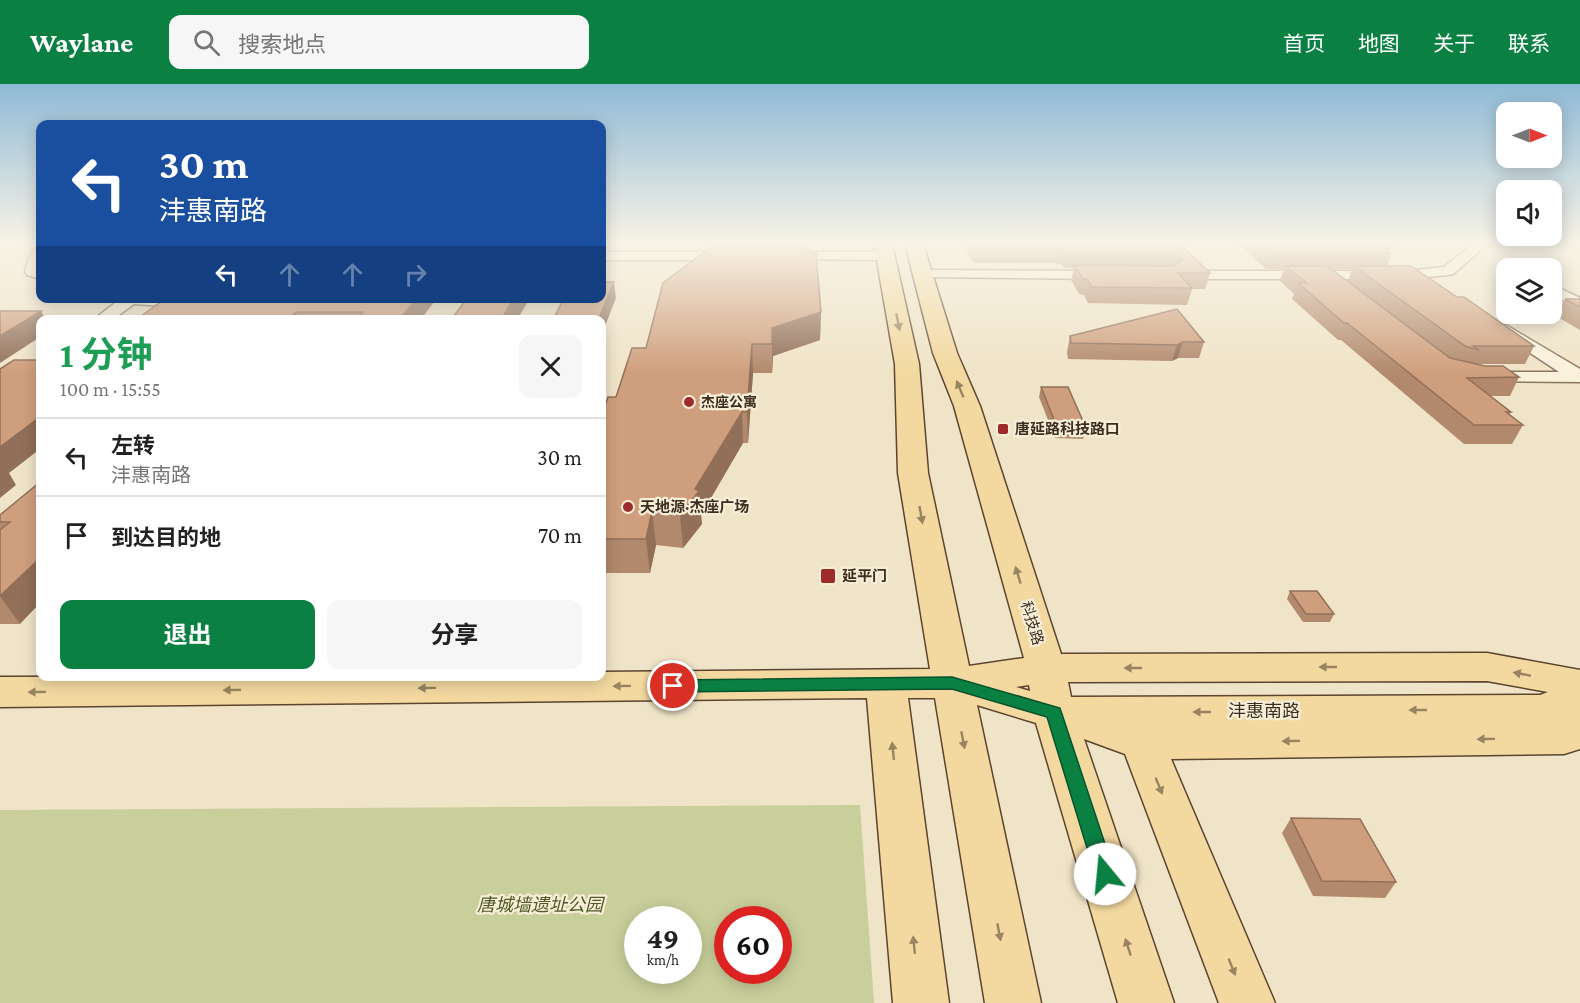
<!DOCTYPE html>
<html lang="zh">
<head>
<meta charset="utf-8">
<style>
	:root { --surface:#fff; --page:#f6f6f6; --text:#222; --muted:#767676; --line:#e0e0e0; --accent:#0b8043 }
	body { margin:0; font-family:"Crimson Pro","Noto Sans SC",serif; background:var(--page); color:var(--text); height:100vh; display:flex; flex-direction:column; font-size:22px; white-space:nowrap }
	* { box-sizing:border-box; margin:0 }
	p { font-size:20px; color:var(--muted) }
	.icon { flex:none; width:33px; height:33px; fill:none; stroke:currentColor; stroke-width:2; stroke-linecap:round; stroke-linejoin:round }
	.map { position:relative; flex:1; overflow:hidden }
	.side { position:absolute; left:36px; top:231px; width:570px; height:366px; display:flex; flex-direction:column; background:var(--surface); border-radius:12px; box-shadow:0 3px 15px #0003 }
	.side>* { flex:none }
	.top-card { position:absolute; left:36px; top:36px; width:570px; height:183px; border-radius:12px; box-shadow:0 3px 15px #0003; background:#1a4fa0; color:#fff; overflow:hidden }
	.needle { width:39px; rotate:90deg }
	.fabs { position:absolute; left:1496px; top:18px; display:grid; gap:12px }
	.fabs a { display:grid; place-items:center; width:66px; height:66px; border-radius:12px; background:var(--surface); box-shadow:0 3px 15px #0003; font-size:30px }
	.speed { position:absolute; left:624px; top:822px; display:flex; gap:12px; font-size:30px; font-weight:700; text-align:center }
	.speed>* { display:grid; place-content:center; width:78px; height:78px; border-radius:50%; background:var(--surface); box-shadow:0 3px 15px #0003; line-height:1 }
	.speed small { font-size:15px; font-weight:400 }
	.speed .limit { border:9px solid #d22; background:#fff; color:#111 }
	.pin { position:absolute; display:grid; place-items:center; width:51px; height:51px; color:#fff; margin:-26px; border:3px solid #fff; border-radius:50%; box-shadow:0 2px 6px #0007 }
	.me { position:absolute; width:66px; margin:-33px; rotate:343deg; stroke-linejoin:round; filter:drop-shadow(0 0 4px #0008) }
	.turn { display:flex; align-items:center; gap:21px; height:126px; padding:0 24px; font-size:27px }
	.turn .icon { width:78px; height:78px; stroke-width:2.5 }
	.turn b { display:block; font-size:42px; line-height:51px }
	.lanes { display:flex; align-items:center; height:57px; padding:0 24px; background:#0003; justify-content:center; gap:30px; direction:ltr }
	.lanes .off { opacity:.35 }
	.round { display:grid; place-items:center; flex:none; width:63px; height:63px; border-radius:12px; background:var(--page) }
	.overview { display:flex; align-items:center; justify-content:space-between; height:102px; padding:0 24px }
	h1 { font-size:36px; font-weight:700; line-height:45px; color:#1e9e55 }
	.primary-button { display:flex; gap:12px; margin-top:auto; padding:12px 24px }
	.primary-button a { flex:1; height:69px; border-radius:12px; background:var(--accent); color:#fff; font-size:24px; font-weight:700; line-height:69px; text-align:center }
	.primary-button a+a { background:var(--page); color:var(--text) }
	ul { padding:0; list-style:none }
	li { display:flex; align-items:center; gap:18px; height:78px; padding:0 24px; border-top:2px solid var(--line) }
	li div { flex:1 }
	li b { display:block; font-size:22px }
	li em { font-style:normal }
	header { display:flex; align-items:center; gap:36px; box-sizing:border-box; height:84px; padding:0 30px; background:var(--accent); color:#fff }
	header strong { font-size:28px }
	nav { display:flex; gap:33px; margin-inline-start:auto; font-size:21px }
	.search { width:420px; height:54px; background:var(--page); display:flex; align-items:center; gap:15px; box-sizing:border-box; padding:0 21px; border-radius:12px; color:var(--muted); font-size:22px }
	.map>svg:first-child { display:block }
	.green { fill:#c9cf9b; fill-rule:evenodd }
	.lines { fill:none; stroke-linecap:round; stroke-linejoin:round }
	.street-casing { stroke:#8d765c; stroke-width:3 }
	.primary-casing { stroke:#5b4430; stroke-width:3 }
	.street { fill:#faf1dc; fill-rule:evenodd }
	.primary { fill:#f3d9a0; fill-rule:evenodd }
	.wall { fill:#b2896c; fill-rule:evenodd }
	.shaded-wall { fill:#916f58 }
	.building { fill:#cf9f7d; stroke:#916f58; stroke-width:1.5 }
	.oneway { fill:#988460 }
	.route { fill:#0b8043; stroke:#07532c; stroke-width:1.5 }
	.poi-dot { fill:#9e2a2b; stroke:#f7eed8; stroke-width:2 }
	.labels { text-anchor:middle; stroke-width:4.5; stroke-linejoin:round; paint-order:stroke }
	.far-poi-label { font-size:14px; font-weight:bold; fill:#3d2e20; stroke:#f7eed8; text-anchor:start }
	.poi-label { font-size:15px; font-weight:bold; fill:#3d2e20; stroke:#f7eed8; text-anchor:start }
	.street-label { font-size:15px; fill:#3d2e20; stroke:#f7eed8 }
	.near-street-label { font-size:18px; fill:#3d2e20; stroke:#f7eed8 }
	.near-park-label { font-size:18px; font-style:italic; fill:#4d5a26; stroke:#f7eed8 }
</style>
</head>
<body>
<header>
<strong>Waylane</strong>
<div class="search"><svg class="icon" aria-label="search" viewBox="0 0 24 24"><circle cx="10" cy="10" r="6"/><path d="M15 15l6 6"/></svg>搜索地点</div>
<nav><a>首页</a><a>地图</a><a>关于</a><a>联系</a></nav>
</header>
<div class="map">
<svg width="1580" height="919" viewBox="0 0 1580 919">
	<rect width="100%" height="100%" fill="#f0e4c8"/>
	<path class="green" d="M 860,721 L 874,919 L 0,919 L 0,726 ZM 638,836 L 688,836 L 688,886 L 638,886 ZM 728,836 L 778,836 L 778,886 L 728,886 Z"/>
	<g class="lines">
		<defs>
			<path id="street" d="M 1473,160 L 1488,160 L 1453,190 L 1448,191 L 1408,195 L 1204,195 L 1197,191 L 1204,187 L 1408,187 L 1444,183 Z
				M 40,163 L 40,195 L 27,191 L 25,188 C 28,178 29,166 40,163 Z
				M 602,168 L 730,168 L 737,172 L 730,176 L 602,176 Z
				M 783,168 L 885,168 L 892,172 L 885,176 L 778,175 L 776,172 L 778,169 Z
				M 924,186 L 1104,187 L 1111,191 L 1104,195 L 919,193 L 917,190 Z
				M 1551,200 L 1580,214 L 1580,225 L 1551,210 Z
				M 106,214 L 230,214 L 223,219 L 162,222 L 134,220 L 112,236 L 93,236 L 115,219 Z
				M 1506,241 L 1580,285 L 1580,298 L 1481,297 L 1478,293 L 1481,289 L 1487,288 L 1559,288 L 1500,249 L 1498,246 L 1500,243 Z"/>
			<path id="primary" d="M 874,160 L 892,160 L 919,280 L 928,389 L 969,582 L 1024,574 L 954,322 L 933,269 L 905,160 L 923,160 L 957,269 L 980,322 L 1061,570 L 1487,569 L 1580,586 L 1580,665 L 1564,670 L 1171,675 L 1275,919 L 1219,919 L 1125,670 L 1084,655 L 1174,919 L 1118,919 L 1036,639 L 977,621 L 1041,919 L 985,919 L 935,614 L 908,614 L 949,919 L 893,919 L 867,614 L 0,623 L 0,593 L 602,592 L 602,588 L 930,585 L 898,389 L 895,280 ZM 1487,597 L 1548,608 L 1540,611 L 1071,613 L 1068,598 ZM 1029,601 L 1030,607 L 1016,603 Z"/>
		</defs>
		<use href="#street" class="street-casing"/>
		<use href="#primary" class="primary-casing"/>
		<use href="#street" class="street"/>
		<use href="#primary" class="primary"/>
	</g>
	<path class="wall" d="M 963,160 L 1180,160 L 1210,189 L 1205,205 L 1192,205 L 1187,221 L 1088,219 L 1084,211 L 1079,210 L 1071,196 L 1074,184 L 1064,184 L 1062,181 L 1055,179 L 974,179 Z
		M 1238,160 L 1393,160 L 1389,168 L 1392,169 L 1387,182 L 1457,213 L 1534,262 L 1525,280 L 1473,280 L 1519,293 L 1510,312 L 1490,312 L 1511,328 L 1509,331 L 1523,341 L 1512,360 L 1464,360 L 1341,256 L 1338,256 L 1292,215 L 1294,210 L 1280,197 L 1284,185 L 1266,185 ZM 1331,185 L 1352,185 L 1348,197 Z
		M 433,215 L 434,218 L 420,236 L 136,236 Z
		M 1565,215 L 1580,215 L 1580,246 L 1556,232 Z
		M 821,228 L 820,256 L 773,272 L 772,289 L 753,289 L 748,359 L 743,359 L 701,431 L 702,440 L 683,464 L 656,461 L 650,489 L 602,489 L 602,328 L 603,328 L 616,313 L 646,264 Z
		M 1070,252 L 1204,258 L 1199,274 L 1178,274 L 1172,277 L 1068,275 L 1067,268 Z
		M 1041,303 L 1086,344 L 1083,355 L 1055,354 L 1039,313 Z
		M 40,398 L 20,540 L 0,540 L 0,431 Z
		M 1290,507 L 1334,530 L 1330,538 L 1303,538 L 1287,515 Z
		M 1291,734 L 1396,798 L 1385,814 L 1313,812 L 1282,749 Z"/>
	<path class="shaded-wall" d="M 614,198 L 616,214 L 602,250 L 602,236 L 598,236 Z
		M 417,214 L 433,214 L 434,218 L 420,236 L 399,236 Z
		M 514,214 L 530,214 L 517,236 L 501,236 Z
		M 41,227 L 46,236 L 40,236 L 40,253 L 0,279 L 0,252 Z
		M 296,228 L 299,236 L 287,236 Z
		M 821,228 L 820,256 L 773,272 L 772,289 L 772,244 Z
		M 1183,258 L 1178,274 L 1172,277 L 1177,261 Z
		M 752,260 L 753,289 L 748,359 L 747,328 Z
		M 742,328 L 743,359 L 701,431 L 702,440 L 683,464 L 680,431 Z
		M 40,333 L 40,365 L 9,389 L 16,401 L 0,414 L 0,363 Z
		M 652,427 L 656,461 L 650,489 L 646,455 Z
		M 40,474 L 40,519 L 20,540 L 0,512 Z"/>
	<path class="building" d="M 715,160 L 798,160 L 816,170 L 821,228 L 772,244 L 772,260 L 752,260 L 747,328 L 742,328 L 695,405 L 699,407 L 680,431 L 652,427 L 646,455 L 602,455 L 602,328 L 603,328 L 608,313 L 616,313 L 632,264 L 646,264 L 663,199 Z
		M 973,160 L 1180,160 L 1210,189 L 1178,189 L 1192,204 L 1092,203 L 1087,195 L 1083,195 L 1074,181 L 1174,182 L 1183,175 L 1174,170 L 1067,169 L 1065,165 L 1058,164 L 976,164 Z
		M 1259,160 L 1377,160 L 1392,169 L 1271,169 Z
		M 1285,182 L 1327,182 L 1450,274 L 1485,282 L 1503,282 L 1519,293 L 1467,294 L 1511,328 L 1506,328 L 1523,341 L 1474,341 L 1347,239 L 1344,239 L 1298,199 L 1307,199 Z
		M 1354,182 L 1411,182 L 1457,213 L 1464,213 L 1534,262 L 1473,262 L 1479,266 L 1465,262 Z
		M 602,198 L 614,198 L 598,236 L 553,236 L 564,214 L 602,214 Z
		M 272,214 L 417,214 L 399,236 L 356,236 L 363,228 L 296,228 L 287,236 L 136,236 L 163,216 Z
		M 467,214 L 514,214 L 501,236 L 451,236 Z
		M 1565,215 L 1580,215 L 1580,223 Z
		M 1177,225 L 1204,258 L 1183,258 L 1177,261 L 1071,259 L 1070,252 Z
		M 0,227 L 41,227 L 0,252 Z
		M 14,276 L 40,276 L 40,333 L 0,363 L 0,285 Z
		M 1041,303 L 1068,303 L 1086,344 L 1057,343 Z
		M 40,398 L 40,474 L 0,512 L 0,446 L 10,438 L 0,438 L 0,431 Z
		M 1290,507 L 1317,507 L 1334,530 L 1306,530 Z
		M 1291,734 L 1360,735 L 1396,798 L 1322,797 Z"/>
	<defs><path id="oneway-solid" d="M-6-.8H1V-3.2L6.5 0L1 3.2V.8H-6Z" transform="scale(1.5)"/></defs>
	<g class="oneway">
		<use href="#oneway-solid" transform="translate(898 238) rotate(79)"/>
		<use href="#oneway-solid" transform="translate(960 305) rotate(-113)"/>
		<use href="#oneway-solid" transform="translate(921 431) rotate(80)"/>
		<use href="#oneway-solid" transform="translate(1018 491) rotate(-107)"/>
		<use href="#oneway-solid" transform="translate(1328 583) rotate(180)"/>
		<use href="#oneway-solid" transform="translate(1133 584) rotate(180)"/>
		<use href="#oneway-solid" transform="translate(1522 590) rotate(-169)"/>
		<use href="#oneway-solid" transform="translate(622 602) rotate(179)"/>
		<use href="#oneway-solid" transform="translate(427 604) rotate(179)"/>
		<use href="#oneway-solid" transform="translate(232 606) rotate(179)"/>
		<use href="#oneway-solid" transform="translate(37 608) rotate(179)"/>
		<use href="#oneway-solid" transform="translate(1418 626) rotate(180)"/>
		<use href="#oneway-solid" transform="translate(1202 628) rotate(180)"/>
		<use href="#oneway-solid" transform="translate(1486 655) rotate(179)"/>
		<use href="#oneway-solid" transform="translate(963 656) rotate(79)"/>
		<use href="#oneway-solid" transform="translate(1291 657) rotate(179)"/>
		<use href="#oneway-solid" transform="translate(893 667) rotate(-96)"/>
		<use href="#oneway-solid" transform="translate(1159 702) rotate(68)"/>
		<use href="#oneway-solid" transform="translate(999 848) rotate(79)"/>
		<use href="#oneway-solid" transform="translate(914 861) rotate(-96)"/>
		<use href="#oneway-solid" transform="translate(1128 863) rotate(-108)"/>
		<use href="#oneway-solid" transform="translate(1232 883) rotate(68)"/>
	</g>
	<linearGradient id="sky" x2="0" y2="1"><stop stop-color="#8fbad6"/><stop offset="0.55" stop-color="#f8f3e6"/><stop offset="1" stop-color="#f8f3e6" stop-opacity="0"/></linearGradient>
	<rect width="1580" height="289" fill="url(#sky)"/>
	<path class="route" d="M 952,593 L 1060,624 L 1115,790 L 1112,796 L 1105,799 L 1098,796 L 1095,790 L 1047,633 L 952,605 L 673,608 L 667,606 L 665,602 L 667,597 L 673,596 Z"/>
	<g class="poi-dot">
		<circle cx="689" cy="318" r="6"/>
		<rect x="997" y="339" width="12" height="12" rx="3"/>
		<circle cx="628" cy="423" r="6"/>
		<rect x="820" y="484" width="16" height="16" rx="3"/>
	</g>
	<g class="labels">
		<g class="far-poi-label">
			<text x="701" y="323">杰座公寓</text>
		</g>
		<g class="poi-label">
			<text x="1015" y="350">唐延路科技路口</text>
			<text x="640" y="428">天地源·杰座广场</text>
			<text x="842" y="497">延平门</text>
		</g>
		<g class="street-label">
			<text transform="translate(1032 539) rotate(73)" y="5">科技路</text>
		</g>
		<g class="near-street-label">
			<text x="1264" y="633">沣惠南路</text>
		</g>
		<g class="near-park-label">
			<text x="540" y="827">唐城墙遗址公园</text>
		</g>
	</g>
</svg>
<div class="fabs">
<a><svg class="needle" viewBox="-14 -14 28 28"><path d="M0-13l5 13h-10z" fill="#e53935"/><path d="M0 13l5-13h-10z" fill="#767676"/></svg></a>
<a><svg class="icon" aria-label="sound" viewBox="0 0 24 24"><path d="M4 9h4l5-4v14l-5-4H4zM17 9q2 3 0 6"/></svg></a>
<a><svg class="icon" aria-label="layers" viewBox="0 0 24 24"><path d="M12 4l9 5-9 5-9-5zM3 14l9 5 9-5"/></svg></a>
</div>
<div class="speed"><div>49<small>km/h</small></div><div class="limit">60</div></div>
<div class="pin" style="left:673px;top:602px;background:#d93025"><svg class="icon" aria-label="arrive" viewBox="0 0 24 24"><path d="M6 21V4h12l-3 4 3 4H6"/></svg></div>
<svg class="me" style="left:1105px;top:790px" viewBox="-20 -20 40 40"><circle r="19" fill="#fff"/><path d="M0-13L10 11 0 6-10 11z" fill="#0b8043"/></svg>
<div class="top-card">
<div class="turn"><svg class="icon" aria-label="left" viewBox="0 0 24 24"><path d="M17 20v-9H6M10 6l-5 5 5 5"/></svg><div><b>30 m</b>沣惠南路</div></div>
<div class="lanes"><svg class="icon" aria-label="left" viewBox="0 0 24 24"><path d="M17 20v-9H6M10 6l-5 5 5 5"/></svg><svg class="icon off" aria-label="ahead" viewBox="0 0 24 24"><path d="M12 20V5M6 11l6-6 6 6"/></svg><svg class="icon off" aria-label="ahead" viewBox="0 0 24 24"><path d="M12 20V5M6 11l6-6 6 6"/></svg><svg class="icon off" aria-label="right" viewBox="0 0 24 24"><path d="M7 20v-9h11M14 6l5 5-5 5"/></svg></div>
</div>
<section class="side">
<div class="overview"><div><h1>1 分钟</h1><p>100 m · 15:55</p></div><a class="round"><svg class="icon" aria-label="close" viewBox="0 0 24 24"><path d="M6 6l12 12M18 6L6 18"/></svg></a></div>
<ul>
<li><svg class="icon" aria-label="left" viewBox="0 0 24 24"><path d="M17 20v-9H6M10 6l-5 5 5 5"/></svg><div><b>左转</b><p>沣惠南路</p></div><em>30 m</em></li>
<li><svg class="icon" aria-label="arrive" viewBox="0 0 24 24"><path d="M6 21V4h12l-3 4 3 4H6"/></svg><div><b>到达目的地</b></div><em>70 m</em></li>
</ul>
<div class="primary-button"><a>退出</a><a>分享</a></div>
</section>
</div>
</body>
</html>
